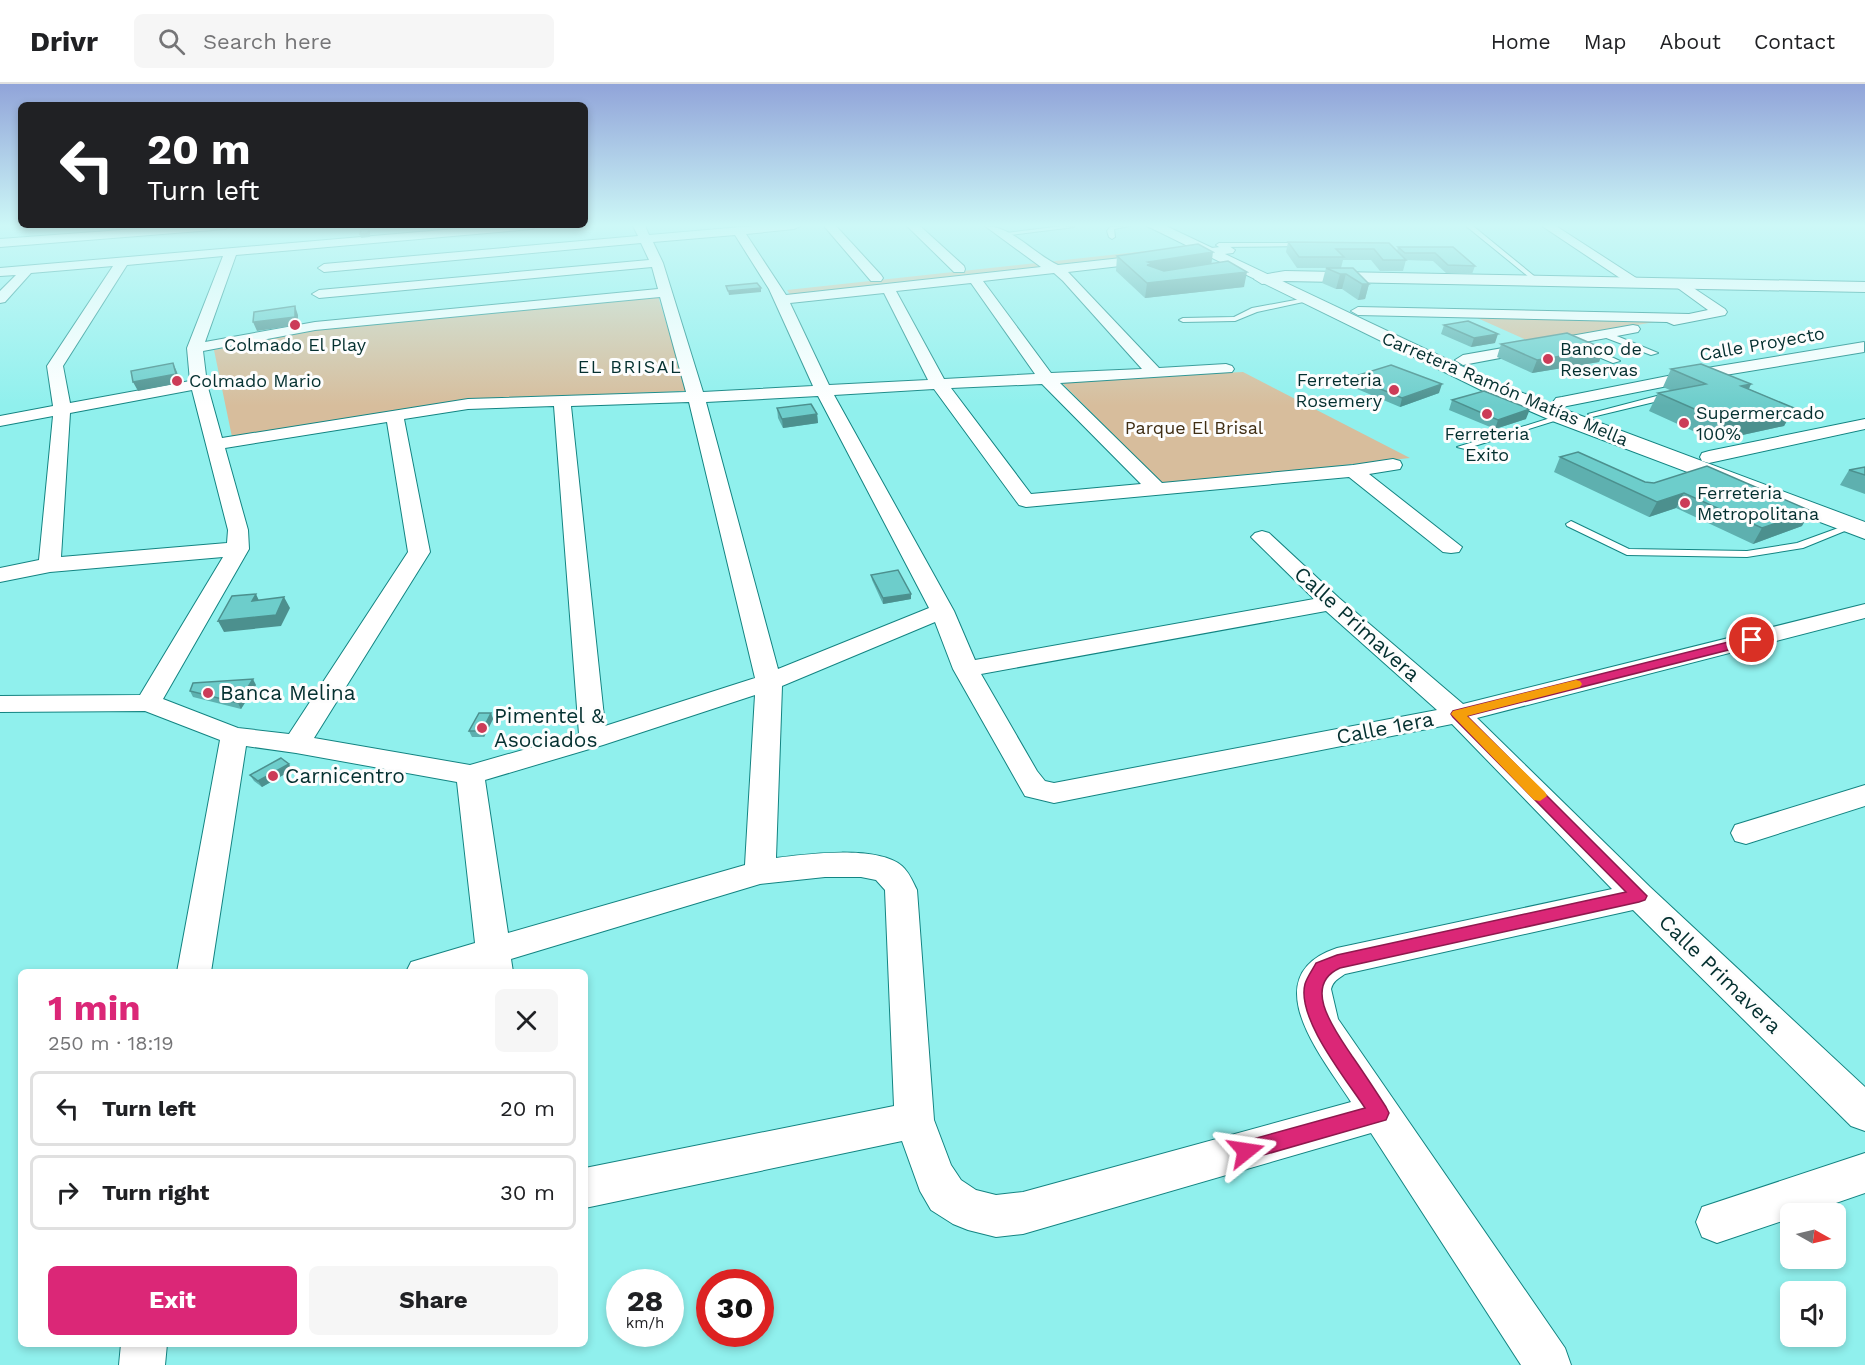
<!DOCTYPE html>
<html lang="en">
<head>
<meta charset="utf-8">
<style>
	:root { --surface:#fff; --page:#f6f6f6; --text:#202124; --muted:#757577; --line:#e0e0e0; --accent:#db2777 }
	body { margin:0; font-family:"Work Sans",sans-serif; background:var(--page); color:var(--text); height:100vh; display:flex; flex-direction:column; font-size:22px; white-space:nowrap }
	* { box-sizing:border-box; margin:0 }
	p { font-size:20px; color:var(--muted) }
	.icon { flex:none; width:33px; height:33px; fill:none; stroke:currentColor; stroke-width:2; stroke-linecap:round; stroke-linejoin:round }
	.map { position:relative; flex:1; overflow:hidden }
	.drawer { position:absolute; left:18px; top:885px; width:570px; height:378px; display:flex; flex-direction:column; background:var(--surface); border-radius:9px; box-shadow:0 3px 9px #0003 }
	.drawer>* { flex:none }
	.hud { position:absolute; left:18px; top:18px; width:570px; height:126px; border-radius:9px; box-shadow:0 3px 9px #0003; background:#202124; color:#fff; overflow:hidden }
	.needle { width:39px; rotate:98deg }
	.buttons { position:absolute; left:1780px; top:1119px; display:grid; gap:12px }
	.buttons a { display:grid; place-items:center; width:66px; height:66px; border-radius:9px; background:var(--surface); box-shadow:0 3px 9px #0003; font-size:30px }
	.speed { position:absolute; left:606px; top:1185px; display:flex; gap:12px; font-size:30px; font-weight:700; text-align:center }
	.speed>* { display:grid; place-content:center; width:78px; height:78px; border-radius:50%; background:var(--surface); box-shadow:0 3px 9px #0003; line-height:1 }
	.speed small { font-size:15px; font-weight:400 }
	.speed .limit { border:9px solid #d22; background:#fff; color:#111 }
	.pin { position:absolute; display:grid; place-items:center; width:51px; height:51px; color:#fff; margin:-26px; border:3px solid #fff; border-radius:50%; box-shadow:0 2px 6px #0007 }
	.me { position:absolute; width:66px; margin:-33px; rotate:75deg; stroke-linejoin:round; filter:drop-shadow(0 0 4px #0008) }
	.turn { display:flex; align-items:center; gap:21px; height:126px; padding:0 30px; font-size:27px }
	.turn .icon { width:78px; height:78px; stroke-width:2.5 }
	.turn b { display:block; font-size:42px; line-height:51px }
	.round { display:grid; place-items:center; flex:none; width:63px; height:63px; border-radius:9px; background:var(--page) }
	.summary { display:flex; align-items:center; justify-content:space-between; height:102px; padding:0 30px }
	h1 { font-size:36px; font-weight:700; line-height:45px; color:var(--accent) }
	.button { display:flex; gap:12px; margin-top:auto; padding:12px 30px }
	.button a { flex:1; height:69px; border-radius:9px; background:var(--accent); color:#fff; font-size:24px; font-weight:700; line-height:69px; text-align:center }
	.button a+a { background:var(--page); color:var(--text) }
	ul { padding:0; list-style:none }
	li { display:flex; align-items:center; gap:18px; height:75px; margin:0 12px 9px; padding:0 18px; border:3px solid var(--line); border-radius:9px }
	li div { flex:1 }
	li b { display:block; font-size:22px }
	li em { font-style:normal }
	header { display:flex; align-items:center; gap:36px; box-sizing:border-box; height:84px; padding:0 30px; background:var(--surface); border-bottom:2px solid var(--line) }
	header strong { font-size:28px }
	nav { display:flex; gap:33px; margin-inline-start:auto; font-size:21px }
	.search { width:420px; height:54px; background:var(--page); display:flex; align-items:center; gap:15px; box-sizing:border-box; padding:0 21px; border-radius:9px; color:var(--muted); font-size:22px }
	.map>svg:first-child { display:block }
	.green { fill:#d7bd9c }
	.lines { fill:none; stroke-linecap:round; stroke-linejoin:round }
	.service-casing { stroke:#138482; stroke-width:2 }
	.minor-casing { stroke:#138482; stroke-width:2 }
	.tertiary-casing { stroke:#138482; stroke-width:2 }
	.primary-casing { stroke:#138482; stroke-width:2 }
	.service { fill:#fff; fill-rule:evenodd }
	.minor { fill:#fff; fill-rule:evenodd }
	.tertiary { fill:#fff; fill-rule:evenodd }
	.primary { fill:#fff; fill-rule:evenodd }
	.wall { fill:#5eb0af }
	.shaded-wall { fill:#4c908e }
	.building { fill:#6dcdcb; stroke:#4c908e; stroke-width:1.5 }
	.route { fill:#db2777; stroke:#8e194d; stroke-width:1.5 }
	.slow { fill:#f59e0b }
	.poi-dot { fill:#cc3c58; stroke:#fdfdfd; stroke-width:2 }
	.labels { text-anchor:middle; stroke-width:6; stroke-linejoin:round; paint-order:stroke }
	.far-street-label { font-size:18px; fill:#043030; stroke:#fdfdfd }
	.far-poi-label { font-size:18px; fill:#043030; stroke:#fdfdfd; text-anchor:start }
	.far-neighbourhood-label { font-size:18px; letter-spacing:1.5px; fill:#043030; stroke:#fdfdfd }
	.far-park-label { font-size:18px; fill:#402e14; stroke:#fdfdfd }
	.street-label { font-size:21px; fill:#043030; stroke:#fdfdfd }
	.poi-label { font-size:21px; fill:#043030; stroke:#fdfdfd; text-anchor:start }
</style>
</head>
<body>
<header>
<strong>Drivr</strong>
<div class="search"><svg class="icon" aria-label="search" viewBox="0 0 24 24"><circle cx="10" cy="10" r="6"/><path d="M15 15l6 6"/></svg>Search here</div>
<nav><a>Home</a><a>Map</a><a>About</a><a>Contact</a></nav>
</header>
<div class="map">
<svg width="1865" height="1281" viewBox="0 0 1865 1281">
	<rect width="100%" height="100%" fill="#90f0ed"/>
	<path class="green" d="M 1184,163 L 1195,168 L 791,212 L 787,206 Z
		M 658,212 L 687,307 L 466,316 L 232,353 L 214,266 L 320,245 Z
		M 1475,233 L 1666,236 L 1533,259 Z
		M 1243,288 L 1410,374 L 1164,401 L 1060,297 Z"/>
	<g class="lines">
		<defs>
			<path id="service" d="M 1062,142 L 1074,143 L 1002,152 L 999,150 Z
				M 1130,142 L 1114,145 L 1115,153 L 1112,155 L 1109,153 L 1107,147 L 1110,143 Z
				M 1466,142 L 1473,142 L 1539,196 L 1539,198 L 1535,198 Z
				M 1303,159 L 1305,162 L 1219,163 L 1216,161 L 1219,159 Z
				M 1306,214 L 1308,217 L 1257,228 L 1235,237 L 1183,238 L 1179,236 L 1183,234 L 1234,233 L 1252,224 Z
				M 1601,248 L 1607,248 L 1658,269 L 1651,271 L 1601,252 Z
				M 1582,262 L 1588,262 L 1620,277 L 1613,279 L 1582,266 Z
				M 1672,308 L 1675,309 L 1675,313 L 1592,333 L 1588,330 Z
				M 1560,331 L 1567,333 L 1465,365 L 1457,363 Z
				M 1571,437 L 1629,465 L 1747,467 L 1797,459 L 1852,439 L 1857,442 L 1803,464 L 1747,473 L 1627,471 L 1567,442 L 1566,440 Z"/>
			<path id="minor" d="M 176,142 L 231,142 L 225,145 L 0,163 L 0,155 Z
				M 489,142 L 538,142 L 532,145 L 236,171 L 205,258 L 315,238 L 658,205 L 652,183 L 319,214 L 312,210 L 319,206 L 649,176 L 641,159 L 324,188 L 318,184 L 324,180 L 638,152 L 633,142 L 645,142 L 649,151 L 753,142 L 800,142 L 794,145 L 746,150 L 786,211 L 1041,183 L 985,142 C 1012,142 1034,170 1058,181 L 1229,162 L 1235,166 L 1233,169 L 1068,188 L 1159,284 L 1226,280 L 1232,282 L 1234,285 L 1232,288 L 1060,299 L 1162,399 L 1353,381 L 1393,375 L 1400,377 L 1402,381 L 1400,385 L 1369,390 L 1462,463 L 1459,468 L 1451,469 L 1443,468 L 1349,393 L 1026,423 L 1019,421 L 934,305 L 834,311 L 954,527 L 975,576 L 1314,515 L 1255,457 L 1251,453 L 1255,449 L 1262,447 L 1269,449 L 1339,514 L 1463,620 L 1865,520 L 1865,534 L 1477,634 L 1650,803 L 1865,1003 L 1865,1047 L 1851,1042 L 1633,826 L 1345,890 C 1339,894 1333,897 1331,905 L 1338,935 L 1565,1264 L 1571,1281 L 1521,1281 L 1371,1049 L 1023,1150 L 996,1153 L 968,1146 L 953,1140 L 931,1126 L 920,1107 L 902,1057 L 585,1124 L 585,1084 L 894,1022 L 885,806 L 876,796 L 861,793 L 825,793 L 760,800 L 511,875 L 513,888 L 479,888 L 478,885 L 470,888 L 406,888 L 411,878 L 475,859 L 457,698 L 296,669 L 246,662 L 211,888 L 177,888 L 220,656 L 145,627 L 0,628 L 0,612 L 140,611 L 223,473 L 50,488 L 0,498 L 0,484 L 39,476 L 53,332 L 0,342 L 0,332 L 53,322 L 47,282 L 113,182 L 31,189 L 5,218 L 0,219 L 0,207 L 16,191 L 0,192 L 0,184 ZM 735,151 L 769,205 L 813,302 L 703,308 L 663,179 L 653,158 ZM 223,172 L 187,264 L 190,297 L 70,319 L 63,282 L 127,181 ZM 1054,189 L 1063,197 L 1142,285 L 1051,289 L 983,197 ZM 971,199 L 1035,290 L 944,295 L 896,207 ZM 884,209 L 928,296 L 829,301 L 790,219 ZM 660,213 L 686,308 L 468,315 L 222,354 L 207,300 L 203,267 L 315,246 ZM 1042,300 L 1141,400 L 1031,410 L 951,304 ZM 192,306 L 228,446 L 227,459 L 61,473 L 70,329 ZM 818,312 L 929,524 L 778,585 L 706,318 ZM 689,318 L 755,594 L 605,642 L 571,322 ZM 554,322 L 579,650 L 470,681 L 314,654 L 430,468 L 404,335 L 468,325 ZM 387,338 L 408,468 L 289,650 L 238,644 L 163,615 L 249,465 L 248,446 L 225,364 ZM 1326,527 L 1437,626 L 1054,699 L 1045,697 L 1037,687 L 981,590 ZM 935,538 L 953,585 L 1025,712 L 1054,719 L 1452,640 L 1612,805 L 1337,864 C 1253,892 1323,974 1351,1018 L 1023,1108 L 996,1111 L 976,1106 L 961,1096 L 951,1081 L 934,1036 L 917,806 C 913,798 909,788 902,782 C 877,761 807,770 776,774 L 782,602 ZM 755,611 L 745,781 L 508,849 L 485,696 L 603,661 Z
				M 824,142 L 836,142 L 881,191 L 883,194 L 881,197 L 871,197 Z
				M 907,142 L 920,142 L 964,182 L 965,185 L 964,188 L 954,188 Z
				M 1542,142 L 1556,142 L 1644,199 L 1637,203 L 1632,202 Z
				M 1680,195 L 1725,225 L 1727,228 L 1725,231 L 1674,241 L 1667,238 L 1358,231 L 1351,227 L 1358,223 L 1689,230 L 1708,226 L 1675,202 L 1673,199 Z
				M 1633,241 L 1638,242 L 1640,245 L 1638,248 L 1463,281 L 1455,276 L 1463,271 Z
				M 1864,258 L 1864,268 L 1713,293 L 1562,323 L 1556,322 L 1553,318 L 1556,314 L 1562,313 L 1713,283 Z
				M 1865,335 L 1865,345 L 1709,379 L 1702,377 L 1700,373 L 1702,369 L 1709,367 Z
				M 1865,701 L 1865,722 L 1746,760 L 1735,757 L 1731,749 L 1735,741 Z
				M 1865,1069 L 1865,1109 L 1804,1130 L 1791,1130 L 1791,1134 L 1717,1159 L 1702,1153 L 1696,1138 L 1702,1123 Z
				M 121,1260 L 167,1260 L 165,1281 L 119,1281 Z"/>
			<path id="tertiary" d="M 1285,187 L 1865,198 L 1865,208 L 1285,197 L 1262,200 L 1254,195 L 1256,192 Z"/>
			<path id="primary" d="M 1147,142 L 1166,142 L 1495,298 L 1571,328 L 1865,438 L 1865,455 L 1555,338 L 1481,306 Z"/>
		</defs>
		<use href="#service" class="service-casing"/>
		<use href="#minor" class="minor-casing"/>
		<use href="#tertiary" class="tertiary-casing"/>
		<use href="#primary" class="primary-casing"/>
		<use href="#service" class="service"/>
		<use href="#minor" class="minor"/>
		<use href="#tertiary" class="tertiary"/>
		<use href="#primary" class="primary"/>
	</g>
	<path class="wall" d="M 1288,158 L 1397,167 L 1398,163 L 1453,163 L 1475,182 L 1472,190 L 1446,189 L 1433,177 L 1406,176 L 1403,187 L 1380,187 L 1371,176 L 1343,176 L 1341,184 L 1369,200 L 1365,215 L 1358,216 L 1342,205 L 1336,205 L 1322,199 L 1326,184 L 1297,184 L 1286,168 Z
		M 1117,172 L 1211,180 L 1244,203 L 1145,214 L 1116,187 Z
		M 1444,241 L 1495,259 L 1471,263 L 1441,250 Z
		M 1501,260 L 1604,265 L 1599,278 L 1532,289 L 1497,273 Z
		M 1671,285 L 1751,300 L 1749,305 L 1794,324 L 1784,342 L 1715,357 L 1649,327 L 1658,309 L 1672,307 L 1663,303 Z
		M 1352,293 L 1439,309 L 1400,323 L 1350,302 Z
		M 1452,316 L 1526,335 L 1495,345 L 1449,326 Z
		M 777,324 L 817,330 L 818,339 L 783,344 L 778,334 Z
		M 1560,373 L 1645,398 L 1802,442 L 1753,460 L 1676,424 L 1649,433 L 1554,388 Z
		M 1865,383 L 1865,410 L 1840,401 L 1849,386 Z
		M 871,491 L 911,515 L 883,520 L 872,496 Z
		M 256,601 L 241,625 L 193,613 L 190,607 Z
		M 491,629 L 493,635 L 484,653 L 472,653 L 469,647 Z
		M 292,686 L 262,703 L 254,697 L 250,691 Z"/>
	<path class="shaded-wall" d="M 369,145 L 370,148 L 370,153 L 361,154 L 360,150 Z
		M 1213,168 L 1211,183 L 1151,192 L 1148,178 Z
		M 1247,188 L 1244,203 L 1145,214 L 1147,199 Z
		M 1340,190 L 1346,190 L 1342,205 L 1336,205 Z
		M 1362,200 L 1369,200 L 1365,215 L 1358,216 Z
		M 761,204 L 761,208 L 729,211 L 728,207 Z
		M 295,222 L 298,231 L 298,241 L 257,247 L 253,238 Z
		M 1498,250 L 1495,259 L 1471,263 L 1474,254 Z
		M 1604,265 L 1599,278 L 1532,289 L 1537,276 Z
		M 173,279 L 177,288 L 180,299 L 138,307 L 133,298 Z
		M 1442,300 L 1439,309 L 1400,323 L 1402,314 Z
		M 1751,300 L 1742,318 L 1741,302 Z
		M 1794,324 L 1784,342 L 1715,357 L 1724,338 Z
		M 1530,325 L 1526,335 L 1495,345 L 1498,336 Z
		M 817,330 L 818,339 L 783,344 L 782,335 Z
		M 1684,409 L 1676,424 L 1649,433 L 1657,418 Z
		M 1811,427 L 1802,442 L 1753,460 L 1762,444 Z
		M 256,510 L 261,521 L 252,517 Z
		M 911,510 L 911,515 L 883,520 L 883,514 Z
		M 284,513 L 290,524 L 281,542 L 224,548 L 218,537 Z
		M 253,595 L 256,601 L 241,625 L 238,619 Z
		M 491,629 L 493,635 L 484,653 L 482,647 Z
		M 289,680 L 292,686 L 262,703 L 258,697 Z"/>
	<path class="building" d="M 369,145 L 368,149 L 360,150 L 361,146 Z
		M 1288,158 L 1389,159 L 1406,176 L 1383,176 L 1374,165 L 1336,165 L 1344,173 L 1299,173 Z
		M 1198,160 L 1213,168 L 1148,178 L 1153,180 L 1147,181 L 1164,187 L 1228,177 L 1247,188 L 1147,199 L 1117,172 Z
		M 1398,163 L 1453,163 L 1475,182 L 1448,181 L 1435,169 L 1405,169 Z
		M 1326,184 L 1353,184 L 1369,200 L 1362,200 L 1346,190 L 1340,190 Z
		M 757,199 L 761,204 L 728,207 L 726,202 Z
		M 295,222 L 295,233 L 253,238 L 254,228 Z
		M 1468,237 L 1498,250 L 1474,254 L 1444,241 Z
		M 1567,249 L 1604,265 L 1537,276 L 1501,260 Z
		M 173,279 L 176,290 L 133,298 L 131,287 Z
		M 1701,280 L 1751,300 L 1741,302 L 1794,324 L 1724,338 L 1658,309 L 1706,300 L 1671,285 Z
		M 1391,281 L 1442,300 L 1402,314 L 1352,293 Z
		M 1484,307 L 1530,325 L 1498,336 L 1452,316 Z
		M 811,320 L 817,330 L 782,335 L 777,324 Z
		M 1578,368 L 1645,398 L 1654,399 L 1707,382 L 1811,427 L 1762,444 L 1684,409 L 1657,418 L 1560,373 Z
		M 1865,383 L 1865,391 L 1849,386 Z
		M 898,486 L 911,510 L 883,514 L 871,491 Z
		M 256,510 L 252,517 L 284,513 L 276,531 L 218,537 L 232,512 Z
		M 253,595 L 238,619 L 190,607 L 193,599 Z
		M 479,629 L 491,629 L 482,647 L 469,647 Z
		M 281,674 L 289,680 L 258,697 L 250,691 Z"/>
	<linearGradient id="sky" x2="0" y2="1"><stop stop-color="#91a4d9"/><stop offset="0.44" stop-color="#cdf8f7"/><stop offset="1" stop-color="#cdf8f7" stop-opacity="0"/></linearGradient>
	<rect width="1865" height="322" fill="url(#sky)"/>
	<path class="route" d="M 1752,552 L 1758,556 L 1756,559 L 1467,632 L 1647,812 L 1645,816 L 1639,818 L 1340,884 C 1300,902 1337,949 1352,972 C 1364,989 1375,1006 1386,1023 L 1389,1029 L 1386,1036 L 1246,1076 L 1238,1074 L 1235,1067 L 1238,1060 L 1246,1057 L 1365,1024 C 1346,995 1296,934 1305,900 C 1307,893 1313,885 1316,879 L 1337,871 L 1626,808 L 1453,633 L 1451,630 L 1453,627 Z"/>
	<path class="slow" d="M 1576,596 L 1580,597 L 1582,600 L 1580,603 L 1467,632 L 1545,708 L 1547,712 L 1540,717 L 1534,716 L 1451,630 L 1453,627 Z"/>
	<g class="poi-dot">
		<circle cx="295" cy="241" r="6"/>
		<circle cx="1548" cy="275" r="6"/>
		<circle cx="177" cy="297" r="6"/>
		<circle cx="1394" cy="306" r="6"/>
		<circle cx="1487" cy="330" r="6"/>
		<circle cx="1684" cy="339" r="6"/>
		<circle cx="1685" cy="419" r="6"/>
		<circle cx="208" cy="609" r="6"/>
		<circle cx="482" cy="644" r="6"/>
		<circle cx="273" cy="692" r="6"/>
	</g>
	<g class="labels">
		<g class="far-street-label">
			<text transform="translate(1762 260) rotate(-10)" y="6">Calle Proyecto</text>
			<text transform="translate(1505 305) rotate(23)" y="6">Carretera Ramón Matías Mella</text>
		</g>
		<g class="far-poi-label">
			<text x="295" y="267" text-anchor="middle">Colmado El Play</text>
			<text x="1560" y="271">Banco de<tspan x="1560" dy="21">Reservas</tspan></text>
			<text x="1382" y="302" text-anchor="end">Ferreteria<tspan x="1382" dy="21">Rosemery</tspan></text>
			<text x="189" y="303">Colmado Mario</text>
			<text x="1696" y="335">Supermercado<tspan x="1696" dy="21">100%</tspan></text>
			<text x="1487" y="356" text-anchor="middle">Ferreteria<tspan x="1487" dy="21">Exito</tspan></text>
			<text x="1697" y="415">Ferreteria<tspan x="1697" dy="21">Metropolitana</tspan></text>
		</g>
		<g class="far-neighbourhood-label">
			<text x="630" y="289">EL BRISAL</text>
		</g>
		<g class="far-park-label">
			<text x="1194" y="350">Parque El Brisal</text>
		</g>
		<g class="street-label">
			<text transform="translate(1357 540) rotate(42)" y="7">Calle Primavera</text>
			<text transform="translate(1385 644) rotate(-11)" y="7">Calle 1era</text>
			<text transform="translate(1720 890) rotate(44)" y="7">Calle Primavera</text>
		</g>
		<g class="poi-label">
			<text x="220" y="616">Banca Melina</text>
			<text x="494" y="639">Pimentel &amp;<tspan x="494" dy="24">Asociados</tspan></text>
			<text x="285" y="699">Carnicentro</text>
		</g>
	</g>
</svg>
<div class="buttons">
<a><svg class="needle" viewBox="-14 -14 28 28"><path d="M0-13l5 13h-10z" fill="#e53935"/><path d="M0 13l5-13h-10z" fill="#757577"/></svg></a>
<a><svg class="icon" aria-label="sound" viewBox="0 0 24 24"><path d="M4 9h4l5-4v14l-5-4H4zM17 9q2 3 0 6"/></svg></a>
</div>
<div class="speed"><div>28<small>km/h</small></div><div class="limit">30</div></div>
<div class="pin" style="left:1752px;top:556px;background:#d93025"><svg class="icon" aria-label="arrive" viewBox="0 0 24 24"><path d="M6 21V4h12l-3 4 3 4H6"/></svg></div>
<svg class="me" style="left:1246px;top:1067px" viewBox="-20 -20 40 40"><path d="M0-17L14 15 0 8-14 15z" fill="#db2777" stroke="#fff" stroke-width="4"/></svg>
<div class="hud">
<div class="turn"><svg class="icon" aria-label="left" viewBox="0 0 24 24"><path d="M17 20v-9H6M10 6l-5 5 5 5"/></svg><div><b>20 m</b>Turn left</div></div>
</div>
<section class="drawer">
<div class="summary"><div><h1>1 min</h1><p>250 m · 18:19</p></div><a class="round"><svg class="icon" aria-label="close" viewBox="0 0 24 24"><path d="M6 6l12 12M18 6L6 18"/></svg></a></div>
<ul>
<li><svg class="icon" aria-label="left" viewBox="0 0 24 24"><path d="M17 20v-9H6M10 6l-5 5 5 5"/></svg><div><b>Turn left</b></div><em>20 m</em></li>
<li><svg class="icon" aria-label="right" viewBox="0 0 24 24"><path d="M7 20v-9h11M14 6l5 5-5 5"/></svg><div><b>Turn right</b></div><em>30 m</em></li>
</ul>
<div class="button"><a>Exit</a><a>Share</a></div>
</section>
</div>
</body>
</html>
